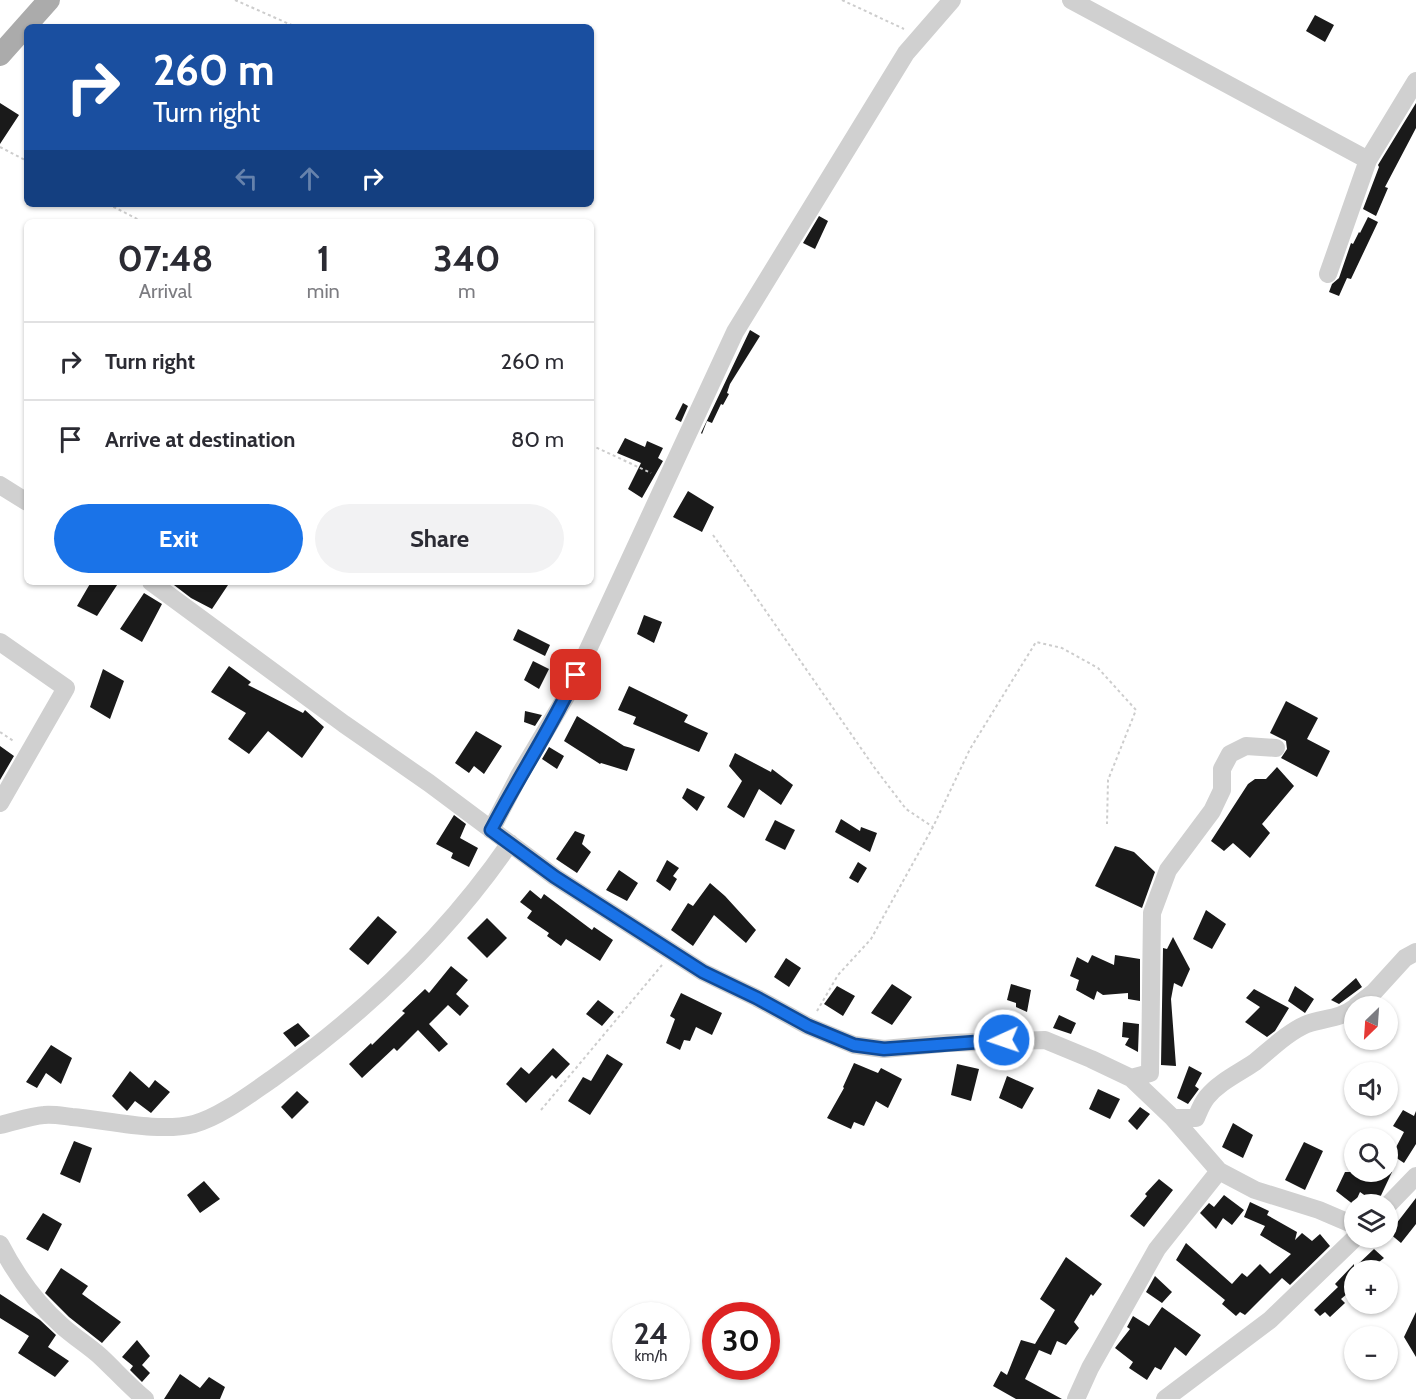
<!DOCTYPE html>
<html lang="en">
<head>
<meta charset="utf-8">
<style>
	:root { --surface:#fff; --page:#f2f2f3; --text:#2b2b33; --muted:#7c7c81; --line:#e1e1e2; --accent:#1a73e8 }
	body { margin:0; font-family:Cabin,sans-serif; background:var(--page); color:var(--text); height:100vh; display:flex; flex-direction:column; font-size:22px; white-space:nowrap }
	* { box-sizing:border-box; margin:0 }
	p { font-size:20px; color:var(--muted) }
	.icon { flex:none; width:33px; height:33px; fill:none; stroke:currentColor; stroke-width:2; stroke-linecap:round; stroke-linejoin:round }
	.map { position:relative; flex:1; overflow:hidden }
	.sheet { position:absolute; left:24px; top:219px; width:570px; height:366px; display:flex; flex-direction:column; background:var(--surface); border-radius:9px; box-shadow:0 2px 4px #0004 }
	.sheet>* { flex:none }
	.banner { position:absolute; left:24px; top:24px; width:570px; height:183px; border-radius:9px; box-shadow:0 2px 4px #0004; background:#1a4fa0; color:#fff; overflow:hidden }
	.needle { width:39px; rotate:205deg }
	.tools { position:absolute; left:1344px; top:996px; display:grid; gap:12px }
	.tools a { display:grid; place-items:center; width:54px; height:54px; border-radius:50%; background:var(--surface); box-shadow:0 2px 4px #0004; font-size:30px }
	.speed { position:absolute; left:612px; top:1302px; display:flex; gap:12px; font-size:30px; font-weight:700; text-align:center }
	.speed>* { display:grid; place-content:center; width:78px; height:78px; border-radius:50%; background:var(--surface); box-shadow:0 2px 4px #0004; line-height:1 }
	.speed small { font-size:15px; font-weight:400 }
	.speed .limit { border:9px solid #d22; background:#fff; color:#111 }
	.pin { position:absolute; display:grid; place-items:center; width:51px; height:51px; color:#fff; margin:-26px; border-radius:12px; box-shadow:0 3px 9px #0006 }
	.me { position:absolute; width:66px; margin:-33px; rotate:267deg; stroke-linejoin:round; filter:drop-shadow(0 0 4px #0008) }
	.turn { display:flex; align-items:center; gap:21px; height:126px; padding:0 30px; font-size:27px }
	.turn .icon { width:78px; height:78px; stroke-width:2.5 }
	.turn b { display:block; font-size:42px; line-height:51px }
	.lanes { display:flex; align-items:center; height:57px; padding:0 30px; background:#0003; justify-content:center; gap:30px; direction:ltr }
	.lanes .off { opacity:.35 }
	.eta { display:flex; justify-content:space-evenly; align-items:center; height:102px; text-align:center }
	.eta b { font-size:36px; font-weight:700; line-height:42px }
	.button { display:flex; gap:12px; margin-top:auto; padding:12px 30px }
	.button a { flex:1; height:69px; border-radius:36px; background:var(--accent); color:#fff; font-size:24px; font-weight:700; line-height:69px; text-align:center }
	.button a+a { background:var(--page); color:var(--text) }
	ul { padding:0; list-style:none }
	li { display:flex; align-items:center; gap:18px; height:78px; padding:0 30px; border-top:2px solid var(--line) }
	li div { flex:1 }
	li b { display:block; font-size:22px }
	li em { font-style:normal }
	.map>svg:first-child { display:block }
	.building { fill:#1a1a1a }
	.lines { fill:none; stroke-linecap:round; stroke-linejoin:round }
	.path { stroke:#cdcdcd; stroke-width:2; stroke-dasharray:3 3; stroke-linecap:butt }
	.minor { stroke:#d0d0d0; stroke-width:18 }
	.major { stroke:#ababab; stroke-width:22 }
	.route-casing { stroke:#114b97; stroke-width:15 }
	.route { stroke:#1a73e8; stroke-width:10 }
</style>
</head>
<body>
<div class="map">
<svg width="1416" height="1399" viewBox="0 0 1416 1399">
	<rect width="100%" height="100%" fill="#fff"/>
	<path class="building" d="M 1315,15 L 1334,25 L 1325,42 L 1306,31 Z
		M 0,103 L 19,115 L 0,144 Z
		M 1416,103 L 1416,128 L 1385,187 L 1388,188 L 1376,216 L 1363,209 L 1379,167 L 1378,165 Z
		M 819,216 L 828,221 L 815,249 L 803,243 Z
		M 1368,217 L 1378,222 L 1351,279 L 1347,278 L 1339,296 L 1329,292 L 1332,284 L 1339,278 L 1351,243 L 1353,244 L 1359,232 L 1360,233 Z
		M 750,330 L 760,336 L 730,384 L 727,393 L 729,394 L 723,405 L 721,404 L 712,423 L 707,421 L 702,434 L 701,433 Z
		M 683,403 L 688,406 L 681,422 L 675,419 Z
		M 625,438 L 645,447 L 647,441 L 663,448 L 658,458 L 663,461 L 642,498 L 628,489 L 641,463 L 617,453 Z
		M 688,491 L 714,507 L 702,532 L 673,517 Z
		M 91,582 L 119,582 L 97,616 L 77,606 Z
		M 170,582 L 230,582 L 212,609 L 191,598 Z
		M 144,593 L 162,604 L 142,642 L 120,629 Z
		M 644,615 L 662,622 L 654,643 L 637,634 Z
		M 518,629 L 550,645 L 545,656 L 513,640 Z
		M 533,661 L 549,669 L 539,689 L 524,680 Z
		M 229,666 L 251,682 L 248,685 L 303,713 L 305,710 L 324,727 L 302,758 L 268,731 L 249,754 L 228,739 L 246,713 L 211,692 Z
		M 103,669 L 124,681 L 110,719 L 90,707 Z
		M 629,686 L 688,715 L 684,722 L 708,733 L 699,752 L 633,724 L 636,717 L 618,710 Z
		M 1286,701 L 1318,718 L 1307,739 L 1330,751 L 1317,777 L 1281,758 L 1287,749 L 1286,741 L 1270,733 Z
		M 525,711 L 542,715 L 535,726 L 524,722 Z
		M 577,716 L 624,746 L 635,749 L 627,771 L 601,763 L 600,764 L 564,741 Z
		M 476,731 L 502,746 L 484,774 L 474,766 L 469,773 L 455,763 Z
		M 0,746 L 14,756 L 0,780 Z
		M 549,747 L 564,756 L 557,769 L 542,759 Z
		M 735,753 L 771,772 L 772,769 L 793,785 L 781,805 L 759,789 L 744,818 L 727,807 L 742,781 L 729,766 Z
		M 1277,767 L 1294,786 L 1262,824 L 1270,833 L 1250,858 L 1233,843 L 1224,851 L 1211,841 L 1248,784 L 1255,779 L 1266,779 Z
		M 687,788 L 705,797 L 697,811 L 682,798 Z
		M 454,815 L 466,824 L 460,838 L 478,848 L 469,867 L 451,858 L 453,853 L 436,844 Z
		M 841,819 L 860,831 L 861,827 L 877,833 L 870,852 L 835,832 Z
		M 775,820 L 795,830 L 785,850 L 765,840 Z
		M 575,831 L 585,835 L 582,844 L 591,852 L 577,873 L 556,859 Z
		M 1115,846 L 1134,852 L 1155,872 L 1142,908 L 1095,886 Z
		M 667,860 L 679,868 L 673,876 L 677,879 L 670,891 L 656,881 Z
		M 858,862 L 867,868 L 858,883 L 849,878 Z
		M 619,870 L 638,883 L 627,901 L 606,890 Z
		M 710,883 L 725,896 L 756,930 L 746,943 L 714,915 L 693,946 L 671,930 L 688,903 L 693,906 Z
		M 530,890 L 541,899 L 544,894 L 592,930 L 594,927 L 613,940 L 600,961 L 566,939 L 561,946 L 547,936 L 549,933 L 527,918 L 532,911 L 520,902 Z
		M 1206,910 L 1226,924 L 1212,949 L 1193,939 Z
		M 378,916 L 397,932 L 368,965 L 349,949 Z
		M 487,918 L 507,938 L 487,958 L 467,938 Z
		M 1173,937 L 1190,969 L 1182,987 L 1174,983 L 1171,999 L 1176,1066 L 1161,1065 L 1163,948 L 1167,949 Z
		M 1092,955 L 1114,965 L 1115,955 L 1140,959 L 1140,1001 L 1128,999 L 1128,993 L 1103,995 L 1097,991 L 1094,1000 L 1076,990 L 1079,980 L 1070,976 L 1077,957 L 1088,963 Z
		M 786,958 L 801,968 L 789,987 L 774,977 Z
		M 451,966 L 468,980 L 456,994 L 469,1006 L 460,1016 L 448,1005 L 429,1024 L 448,1044 L 439,1052 L 418,1030 L 397,1051 L 394,1048 L 362,1078 L 349,1064 L 371,1043 L 372,1045 L 405,1013 L 402,1011 L 425,989 L 429,993 Z
		M 1356,978 L 1362,987 L 1339,1004 L 1331,1000 Z
		M 892,984 L 912,997 L 892,1025 L 871,1013 Z
		M 1011,984 L 1031,990 L 1027,1012 L 1016,1007 L 1016,1003 L 1007,1000 Z
		M 837,986 L 855,996 L 843,1016 L 824,1004 Z
		M 1295,986 L 1314,999 L 1305,1013 L 1288,1001 Z
		M 1254,989 L 1289,1008 L 1275,1031 L 1267,1037 L 1245,1022 L 1260,1007 L 1246,998 Z
		M 681,993 L 722,1013 L 712,1035 L 696,1027 L 690,1041 L 684,1040 L 680,1050 L 666,1043 L 675,1019 L 670,1016 Z
		M 598,1000 L 614,1012 L 602,1026 L 586,1014 Z
		M 1059,1015 L 1076,1023 L 1071,1034 L 1053,1028 Z
		M 1123,1022 L 1139,1024 L 1138,1052 L 1125,1045 L 1129,1038 L 1122,1037 Z
		M 298,1023 L 310,1036 L 295,1047 L 283,1033 Z
		M 51,1045 L 72,1058 L 61,1084 L 46,1073 L 37,1088 L 26,1082 Z
		M 553,1048 L 570,1064 L 556,1079 L 552,1075 L 526,1103 L 506,1084 L 521,1067 L 529,1074 Z
		M 607,1054 L 623,1064 L 590,1115 L 568,1101 L 583,1077 L 591,1081 Z
		M 854,1063 L 878,1073 L 881,1068 L 902,1079 L 888,1108 L 876,1101 L 864,1126 L 854,1122 L 851,1129 L 827,1118 L 844,1088 L 843,1087 Z
		M 957,1064 L 979,1069 L 971,1101 L 951,1095 Z
		M 1189,1066 L 1202,1073 L 1195,1086 L 1199,1089 L 1188,1104 L 1177,1098 Z
		M 130,1071 L 149,1088 L 155,1080 L 170,1092 L 151,1113 L 135,1101 L 127,1111 L 112,1096 Z
		M 1007,1076 L 1034,1088 L 1022,1109 L 999,1098 Z
		M 1098,1089 L 1120,1099 L 1110,1119 L 1089,1109 Z
		M 297,1091 L 309,1102 L 292,1119 L 281,1107 Z
		M 1140,1107 L 1150,1114 L 1137,1130 L 1128,1121 Z
		M 1403,1110 L 1414,1116 L 1416,1111 L 1416,1144 L 1404,1163 L 1392,1155 L 1404,1132 L 1393,1126 Z
		M 1233,1123 L 1253,1135 L 1243,1158 L 1222,1147 Z
		M 74,1141 L 92,1148 L 80,1183 L 60,1174 Z
		M 1304,1142 L 1323,1151 L 1305,1190 L 1285,1180 Z
		M 1345,1172 L 1392,1172 L 1377,1204 L 1360,1192 L 1354,1205 L 1336,1191 Z
		M 1159,1179 L 1173,1190 L 1144,1227 L 1130,1216 L 1147,1196 L 1145,1194 Z
		M 204,1181 L 220,1199 L 200,1213 L 187,1195 Z
		M 1224,1195 L 1244,1210 L 1232,1225 L 1223,1218 L 1216,1229 L 1200,1213 L 1209,1203 L 1214,1207 Z
		M 1416,1198 L 1416,1224 L 1401,1243 L 1389,1233 Z
		M 1250,1202 L 1269,1211 L 1267,1215 L 1297,1232 L 1295,1240 L 1302,1233 L 1312,1241 L 1320,1234 L 1330,1246 L 1290,1285 L 1282,1278 L 1245,1315 L 1240,1312 L 1236,1316 L 1222,1304 L 1225,1300 L 1176,1260 L 1186,1243 L 1232,1284 L 1242,1273 L 1247,1277 L 1260,1264 L 1270,1274 L 1291,1254 L 1260,1235 L 1265,1226 L 1244,1217 Z
		M 43,1213 L 62,1224 L 48,1251 L 26,1239 Z
		M 1374,1249 L 1384,1258 L 1369,1270 L 1354,1270 L 1354,1288 L 1341,1299 L 1345,1303 L 1330,1317 L 1325,1312 L 1320,1316 L 1314,1310 L 1338,1287 L 1335,1284 L 1354,1264 L 1354,1268 Z
		M 1066,1257 L 1102,1284 L 1093,1296 L 1091,1294 L 1074,1322 L 1079,1328 L 1066,1345 L 1057,1341 L 1051,1355 L 1039,1350 L 1025,1379 L 1062,1399 L 1016,1399 L 993,1386 L 1001,1371 L 1007,1375 L 1021,1340 L 1035,1344 L 1055,1310 L 1040,1299 Z
		M 61,1268 L 88,1286 L 82,1294 L 121,1322 L 102,1343 L 69,1317 L 45,1293 Z
		M 1155,1276 L 1172,1292 L 1162,1303 L 1146,1292 Z
		M 0,1294 L 40,1320 L 56,1335 L 48,1347 L 69,1361 L 55,1377 L 18,1353 L 29,1336 L 0,1318 Z
		M 1162,1307 L 1201,1335 L 1186,1356 L 1175,1347 L 1161,1370 L 1155,1367 L 1147,1380 L 1129,1368 L 1133,1362 L 1115,1348 L 1130,1329 L 1127,1327 L 1133,1316 L 1149,1326 Z
		M 1416,1312 L 1416,1357 L 1404,1337 Z
		M 137,1340 L 150,1356 L 142,1365 L 150,1373 L 142,1382 L 130,1370 L 133,1366 L 122,1357 Z
		M 180,1374 L 200,1388 L 209,1377 L 225,1387 L 220,1399 L 164,1399 Z"/>
	<g class="lines">
		<path class="path" d="M 235,0 L 296,27
			M 842,0 L 904,29
			M 0,147 L 27,161
			M 108,204 L 143,222
			M 591,445 L 651,473
			M 713,535 L 874,767 L 906,809 L 933,827
			M 0,732 L 15,742
			M 817,1011 L 838,975 L 871,939 L 933,827 L 970,749 L 1036,642 L 1062,648 L 1098,668 L 1136,710 L 1108,780 L 1107,824
			M 541,1110 L 662,965"/>
		<path class="minor" d="M 1071,0 L 1368,160
			M 1328,274 L 1368,160 L 1416,81
			M 0,485 L 27,502
			M 151,582 L 344,724 L 429,783 L 555,877 L 703,972 L 757,998 L 808,1026 L 854,1045 L 884,1049 L 948,1043 L 1045,1040 L 1091,1059 L 1131,1078 L 1173,1118 L 1219,1171 L 1255,1190 L 1319,1210 L 1354,1225
			M 0,642 L 66,688 L 0,803
			M 491,830 L 520,774 L 567,695 L 735,332 L 906,53 L 952,0
			M 1356,1006 L 1374,992 L 1405,958 L 1416,952
			M 1131,1078 L 1150,1073 L 1152,913 L 1168,870 L 1212,811 L 1222,790 L 1222,769 L 1230,754 L 1246,746 L 1276,748
			M 1173,1118 L 1196,1118 C 1199,1111 1202,1103 1207,1097 C 1219,1082 1239,1073 1255,1062 C 1271,1049 1288,1032 1307,1024 C 1324,1018 1340,1019 1354,1008
			M 0,1125 C 14,1122 30,1116 44,1115 C 53,1114 63,1116 72,1117 C 108,1120 158,1133 194,1124 C 220,1117 250,1094 272,1079 C 363,1014 447,935 510,843
			M 1388,1205 L 1416,1176
			M 0,1244 C 16,1275 35,1302 61,1325 C 74,1337 89,1346 101,1357 C 116,1371 129,1386 145,1399
			M 1076,1399 L 1090,1368 L 1157,1249 L 1219,1171
			M 1165,1399 L 1270,1320 L 1355,1238"/>
		<path class="major" d="M 0,55 L 49,0"/>
	</g>
	<g class="lines">
		<defs>
			<path id="route" d="M 576,675 C 552,727 518,778 491,830 L 555,877 L 703,972 L 757,998 L 808,1026 L 854,1045 L 884,1049 L 1004,1040"/>
		</defs>
		<use href="#route" class="route-casing"/>
		<use href="#route" class="route"/>
	</g>
</svg>
<div class="tools">
<a><svg class="needle" viewBox="-14 -14 28 28"><path d="M0-13l5 13h-10z" fill="#e53935"/><path d="M0 13l5-13h-10z" fill="#7c7c81"/></svg></a>
<a><svg class="icon" aria-label="sound" viewBox="0 0 24 24"><path d="M4 9h4l5-4v14l-5-4H4zM17 9q2 3 0 6"/></svg></a>
<a><svg class="icon" aria-label="search" viewBox="0 0 24 24"><circle cx="10" cy="10" r="6"/><path d="M15 15l6 6"/></svg></a>
<a><svg class="icon" aria-label="layers" viewBox="0 0 24 24"><path d="M12 4l9 5-9 5-9-5zM3 14l9 5 9-5"/></svg></a>
<a>+</a>
<a>−</a>
</div>
<div class="speed"><div>24<small>km/h</small></div><div class="limit">30</div></div>
<div class="pin" style="left:576px;top:675px;background:#d93025"><svg class="icon" aria-label="arrive" viewBox="0 0 24 24"><path d="M6 21V4h12l-3 4 3 4H6"/></svg></div>
<svg class="me" style="left:1004px;top:1040px" viewBox="-20 -20 40 40"><circle r="17" fill="#1a73e8" stroke="#fff" stroke-width="3"/><path d="M0-11L8 9 0 5-8 9z" fill="#fff"/></svg>
<div class="banner">
<div class="turn"><svg class="icon" aria-label="right" viewBox="0 0 24 24"><path d="M7 20v-9h11M14 6l5 5-5 5"/></svg><div><b>260 m</b>Turn right</div></div>
<div class="lanes"><svg class="icon off" aria-label="left" viewBox="0 0 24 24"><path d="M17 20v-9H6M10 6l-5 5 5 5"/></svg><svg class="icon off" aria-label="ahead" viewBox="0 0 24 24"><path d="M12 20V5M6 11l6-6 6 6"/></svg><svg class="icon" aria-label="right" viewBox="0 0 24 24"><path d="M7 20v-9h11M14 6l5 5-5 5"/></svg></div>
</div>
<section class="sheet">
<div class="eta">
<div><b>07:48</b><p>Arrival</p></div>
<div><b>1</b><p>min</p></div>
<div><b>340</b><p>m</p></div>
</div>
<ul>
<li><svg class="icon" aria-label="right" viewBox="0 0 24 24"><path d="M7 20v-9h11M14 6l5 5-5 5"/></svg><div><b>Turn right</b></div><em>260 m</em></li>
<li><svg class="icon" aria-label="arrive" viewBox="0 0 24 24"><path d="M6 21V4h12l-3 4 3 4H6"/></svg><div><b>Arrive at destination</b></div><em>80 m</em></li>
</ul>
<div class="button"><a>Exit</a><a>Share</a></div>
</section>
</div>
</body>
</html>
